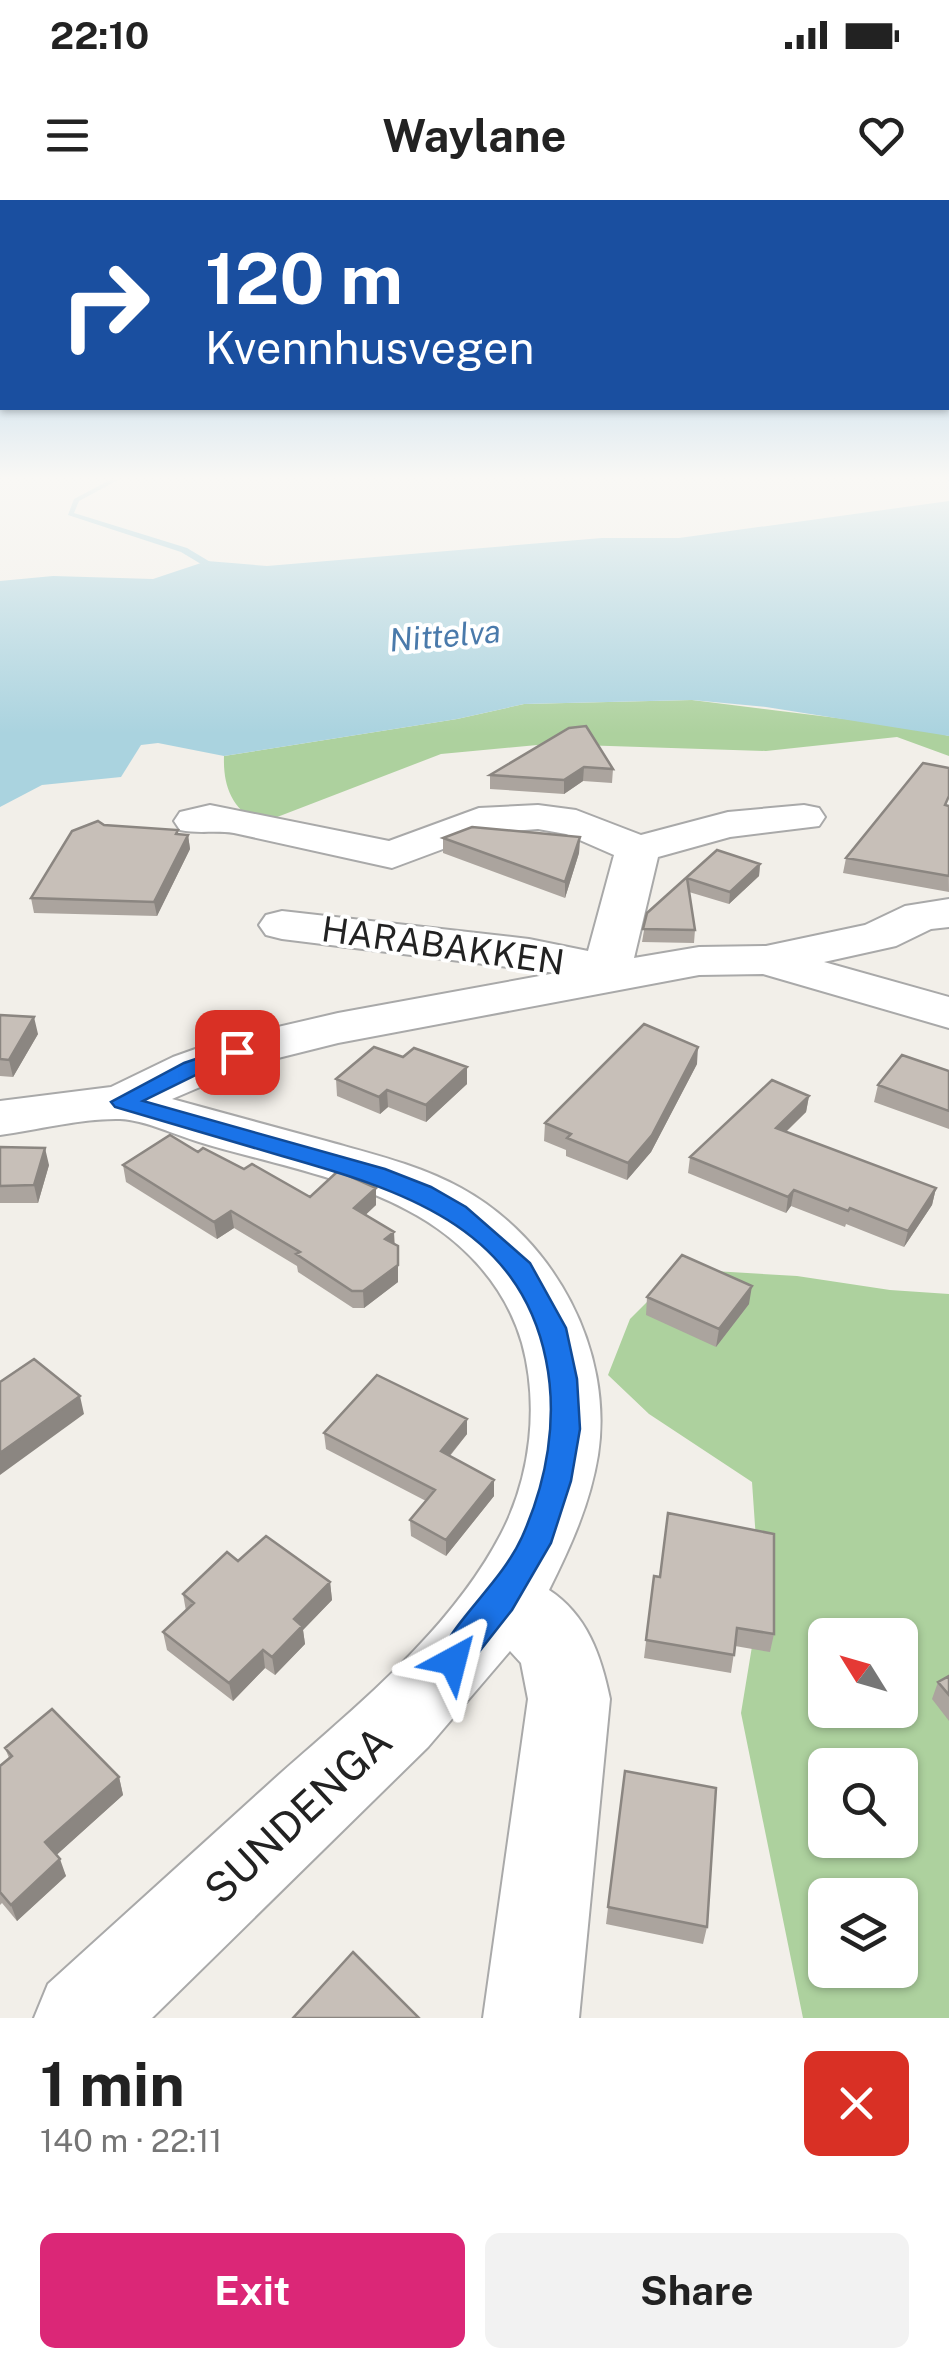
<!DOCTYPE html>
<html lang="en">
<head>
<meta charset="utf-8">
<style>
	:root { --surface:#fff; --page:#f2f2f2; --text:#222; --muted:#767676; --accent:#db2777 }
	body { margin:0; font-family:"Public Sans",sans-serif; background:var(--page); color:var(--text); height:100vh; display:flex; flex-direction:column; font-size:38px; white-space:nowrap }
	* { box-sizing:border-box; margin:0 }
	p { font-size:32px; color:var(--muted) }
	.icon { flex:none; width:55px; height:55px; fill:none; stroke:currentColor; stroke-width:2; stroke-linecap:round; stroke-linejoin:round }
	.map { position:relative; height:1818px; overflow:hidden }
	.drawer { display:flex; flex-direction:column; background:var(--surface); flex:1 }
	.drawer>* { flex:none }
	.banner { position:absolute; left:0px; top:0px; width:950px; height:210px; box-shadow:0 2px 8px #0004; background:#1a4fa0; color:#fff; overflow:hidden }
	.needle { width:65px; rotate:307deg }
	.buttons { position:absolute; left:808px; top:1418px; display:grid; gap:20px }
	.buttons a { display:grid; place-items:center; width:110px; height:110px; border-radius:15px; background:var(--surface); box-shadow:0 2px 8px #0004; font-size:50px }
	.pin { position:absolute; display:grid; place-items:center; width:85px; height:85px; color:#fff; margin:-42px; border-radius:20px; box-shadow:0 5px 15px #0006 }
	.me { position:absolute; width:110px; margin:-55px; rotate:38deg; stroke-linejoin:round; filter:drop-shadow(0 0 8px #0008) }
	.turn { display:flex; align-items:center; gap:35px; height:210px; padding:0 40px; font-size:45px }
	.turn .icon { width:130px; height:130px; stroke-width:2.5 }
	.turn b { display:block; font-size:70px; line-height:85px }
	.round { display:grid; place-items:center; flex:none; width:105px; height:105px; border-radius:15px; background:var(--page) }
	.headline { display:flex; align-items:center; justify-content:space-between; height:170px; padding:0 40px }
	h1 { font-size:60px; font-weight:700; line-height:75px }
	.action { display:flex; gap:20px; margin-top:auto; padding:20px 40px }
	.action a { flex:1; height:115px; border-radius:15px; background:var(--accent); color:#fff; font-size:40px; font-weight:700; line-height:115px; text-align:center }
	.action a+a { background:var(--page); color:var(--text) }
	.status { display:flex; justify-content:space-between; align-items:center; height:70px; padding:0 50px; background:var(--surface); direction:ltr }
	.status svg { height:28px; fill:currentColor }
	header { display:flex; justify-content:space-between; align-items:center; height:130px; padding:0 40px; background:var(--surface); font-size:45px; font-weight:700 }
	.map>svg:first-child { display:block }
	.forest { fill:#add19e; fill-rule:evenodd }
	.water { fill:#aad3df }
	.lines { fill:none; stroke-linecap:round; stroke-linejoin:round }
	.stream { fill:#aad3df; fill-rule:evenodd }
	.minor-casing { stroke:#a9a9a9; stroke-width:4 }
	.minor { fill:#fff; fill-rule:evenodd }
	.wall { fill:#aba49e }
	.shaded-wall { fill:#8b8681 }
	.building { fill:#c7bfb8; stroke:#8b8681; stroke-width:2.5 }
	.route { fill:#1a73e8; stroke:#114b97; stroke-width:2.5 }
	.labels { text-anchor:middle; stroke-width:8; stroke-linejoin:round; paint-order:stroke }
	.far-water-label { font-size:32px; font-style:italic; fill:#4a7aab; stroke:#fff }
	.street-label { font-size:35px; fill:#222; stroke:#fff }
	.near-street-label { font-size:42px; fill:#222; stroke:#fff }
</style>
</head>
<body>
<div class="status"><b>22:10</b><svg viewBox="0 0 49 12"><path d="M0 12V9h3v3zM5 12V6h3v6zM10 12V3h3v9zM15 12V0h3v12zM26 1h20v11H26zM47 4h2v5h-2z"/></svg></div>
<header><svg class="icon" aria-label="menu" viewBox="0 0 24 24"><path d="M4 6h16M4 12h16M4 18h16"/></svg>Waylane<svg class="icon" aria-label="heart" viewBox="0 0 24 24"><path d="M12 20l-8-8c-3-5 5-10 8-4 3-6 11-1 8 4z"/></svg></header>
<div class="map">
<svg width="949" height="1818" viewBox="0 0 949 1818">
	<rect width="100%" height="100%" fill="#f2efe9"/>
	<path class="forest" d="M 692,500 L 918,528 L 949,536 L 949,556 L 897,537 L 766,551 L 548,544 L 441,554 L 259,624 C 232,608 223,587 224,556 L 457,519 L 524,504 Z
		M 680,1069 L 797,1076 L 890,1090 L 949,1094 L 949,1818 L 803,1818 L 741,1513 L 760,1398 L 752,1282 L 649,1214 L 608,1175 L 630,1119 ZM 825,1435 L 900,1435 L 900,1510 L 825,1510 ZM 825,1565 L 900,1565 L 900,1640 L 825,1640 ZM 825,1695 L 900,1695 L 900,1770 L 825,1770 Z"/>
	<path class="water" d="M 949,301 L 949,536 L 766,507 L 692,500 L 524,504 L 457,519 L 224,556 L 158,543 L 141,545 L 121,577 L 42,585 L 0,607 L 0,381 L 53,376 L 153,379 L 207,361 L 267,366 L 602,338 L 679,338 Z"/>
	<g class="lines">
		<path class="stream" d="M 110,280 L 118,280 L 79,301 L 74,313 L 187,348 L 222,369 L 222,373 L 216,373 L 181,352 L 68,315 L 74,299 Z"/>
		<defs>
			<path id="minor" d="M 210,605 L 389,641 L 479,608 L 538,605 L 576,610 L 641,635 L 728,612 L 804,605 L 819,608 L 825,617 L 819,626 L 730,637 L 658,657 L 634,758 L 699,747 L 766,746 L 865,725 L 905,706 L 949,699 L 949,727 L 931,729 L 896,746 L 824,762 L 949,797 L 949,828 L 763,774 L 699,775 L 338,843 L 254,864 L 172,899 C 223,913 274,927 326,941 C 372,954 419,965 461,988 C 554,1039 614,1150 598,1255 C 590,1304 571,1346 549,1390 C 587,1415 601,1455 610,1499 L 579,1818 L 483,1818 L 528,1499 L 521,1463 L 510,1451 L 428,1547 L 152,1818 L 34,1818 L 48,1784 C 123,1716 197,1649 272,1581 C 354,1508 450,1432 501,1334 C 531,1276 539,1205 522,1143 C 505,1084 461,1038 407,1010 C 344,976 268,963 199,942 C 175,935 145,920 120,919 C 84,918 36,930 0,935 L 0,901 L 111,887 L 173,857 L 218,841 L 338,813 L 556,773 L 282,739 L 266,735 L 259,725 L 266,715 L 282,711 L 529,739 L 588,751 L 614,655 L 566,634 L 538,629 L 486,633 L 392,668 L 234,633 C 215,630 198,634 180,630 L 174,621 L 180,612 Z"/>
		</defs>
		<use href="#minor" class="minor-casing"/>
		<use href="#minor" class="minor"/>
	</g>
	<path class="wall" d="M 569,528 L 613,569 L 612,583 L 583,581 L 564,594 L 490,589 L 490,575 Z
		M 948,606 L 949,692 L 843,673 L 846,658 Z
		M 104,625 L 188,635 L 190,649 L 157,716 L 34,713 L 31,698 Z
		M 580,637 L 579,653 L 565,698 L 443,653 L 443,638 Z
		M 717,650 L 760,664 L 759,676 L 729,704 L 689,692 L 695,730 L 694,743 L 642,742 L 647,713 Z
		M 0,815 L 38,834 L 13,877 L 0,876 Z
		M 403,857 L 467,867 L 467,884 L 426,922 L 388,907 L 380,914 L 337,896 L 336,879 Z
		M 697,864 L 651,952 L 627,980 L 566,956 L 566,950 L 544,941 L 545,923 Z
		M 949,871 L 949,929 L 874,902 L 878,885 Z
		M 809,896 L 806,912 L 786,932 L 936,988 L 932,1005 L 904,1047 L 846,1024 L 845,1027 L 791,1006 L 786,1013 L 688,973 L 690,957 Z
		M 0,947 L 49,965 L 38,1003 L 0,1003 Z
		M 198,952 L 244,969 L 310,997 L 376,1005 L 365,1015 L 394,1032 L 398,1082 L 364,1108 L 353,1108 L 298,1072 L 297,1066 L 234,1028 L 217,1039 L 126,982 L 123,965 Z
		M 647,1097 L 749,1104 L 716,1147 L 646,1115 Z
		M 467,1219 L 467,1234 L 450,1256 L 494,1296 L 446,1356 L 411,1336 L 410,1320 L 426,1301 L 326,1249 L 324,1233 Z
		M 238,1361 L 330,1382 L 332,1400 L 303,1430 L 305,1444 L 275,1475 L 265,1468 L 233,1501 L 167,1450 L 163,1432 L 186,1411 L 183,1394 Z
		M 654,1376 L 774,1434 L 770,1452 L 735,1446 L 731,1473 L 644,1458 Z
		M 949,1476 L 949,1521 L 932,1499 L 938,1482 Z
		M 5,1548 L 119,1577 L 123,1595 L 56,1655 L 66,1676 L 17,1721 L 2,1703 L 0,1705 L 0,1566 L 9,1558 Z
		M 625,1571 L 707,1727 L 703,1744 L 606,1724 Z"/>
	<path class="shaded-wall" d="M 584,567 L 583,581 L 564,594 L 564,580 Z
		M 188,635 L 190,649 L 157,716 L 154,702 Z
		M 580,637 L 579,653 L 565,698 L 565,682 Z
		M 760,664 L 759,676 L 729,704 L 730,692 Z
		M 34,817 L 38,834 L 13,877 L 9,860 Z
		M 698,847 L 697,864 L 651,952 L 627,980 L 628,963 Z
		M 467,867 L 467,884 L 426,922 L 426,905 Z
		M 387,890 L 388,907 L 380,914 L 379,897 Z
		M 809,896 L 806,912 L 773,944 L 776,928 Z
		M 45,948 L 49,965 L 38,1003 L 34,985 Z
		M 376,988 L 376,1005 L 355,1025 L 354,1008 Z
		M 936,988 L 932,1005 L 904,1047 L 908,1031 Z
		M 794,990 L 791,1006 L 786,1013 L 788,997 Z
		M 231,1011 L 234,1028 L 217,1039 L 214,1022 Z
		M 394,1032 L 394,1049 L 385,1039 Z
		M 398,1046 L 398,1082 L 364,1108 L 363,1091 Z
		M 752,1086 L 749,1104 L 716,1147 L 719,1129 Z
		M 80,1196 L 84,1214 L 0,1275 L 0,1253 Z
		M 467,1219 L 467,1234 L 441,1266 L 441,1251 Z
		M 494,1280 L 494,1296 L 446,1356 L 446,1340 Z
		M 330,1382 L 332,1400 L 303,1430 L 305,1444 L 275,1475 L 272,1457 L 294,1419 Z
		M 263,1450 L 265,1468 L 233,1501 L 229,1483 Z
		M 119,1577 L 123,1595 L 51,1660 L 45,1642 Z
		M 60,1659 L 66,1676 L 17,1721 L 11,1705 Z"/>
	<path class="building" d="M 586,526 L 613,569 L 584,567 L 564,580 L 490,575 L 569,528 Z
		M 923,563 L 949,568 L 949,596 L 945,605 L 949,606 L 949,676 L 846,658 Z
		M 98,621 L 104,625 L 178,630 L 176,634 L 188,635 L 154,702 L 31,698 L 72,631 Z
		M 472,627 L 580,637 L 565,682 L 443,638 Z
		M 717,650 L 760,664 L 730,692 L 687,678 L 695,730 L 643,729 L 647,713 Z
		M 0,815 L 34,817 L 9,860 L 0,859 Z
		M 644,824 L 698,847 L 652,935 L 628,963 L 567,938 L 571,934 L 545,923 Z
		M 374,847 L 403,857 L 414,848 L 467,867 L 426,905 L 387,890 L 379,897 L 336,879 Z
		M 902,855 L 949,871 L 949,911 L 878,885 Z
		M 772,880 L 809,896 L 776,928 L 936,988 L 908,1031 L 850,1008 L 848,1011 L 794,990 L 788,997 L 690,957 Z
		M 170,935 L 198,952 L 203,948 L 244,969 L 252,964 L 310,997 L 338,971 L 376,988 L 354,1008 L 394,1032 L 385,1039 L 398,1046 L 398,1065 L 363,1091 L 352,1091 L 296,1054 L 300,1052 L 231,1011 L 214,1022 L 123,965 Z
		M 0,947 L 45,948 L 34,985 L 0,986 Z
		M 682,1055 L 752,1086 L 719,1129 L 647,1097 Z
		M 34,1159 L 80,1196 L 0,1253 L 0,1182 Z
		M 377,1175 L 467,1219 L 441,1251 L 494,1280 L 446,1340 L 410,1320 L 435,1290 L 324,1233 Z
		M 668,1313 L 774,1334 L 774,1434 L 737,1428 L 734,1455 L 646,1440 L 654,1376 L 660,1377 Z
		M 266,1336 L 330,1382 L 294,1419 L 302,1426 L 272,1457 L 263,1450 L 229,1483 L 163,1432 L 194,1403 L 183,1394 L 227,1352 L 238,1361 Z
		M 949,1476 L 949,1495 L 938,1482 Z
		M 52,1509 L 119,1577 L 45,1642 L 60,1659 L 11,1705 L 0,1692 L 0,1566 L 12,1556 L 5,1548 Z
		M 625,1571 L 716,1588 L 707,1727 L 608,1707 Z
		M 353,1752 L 419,1818 L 293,1818 Z"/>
	<linearGradient id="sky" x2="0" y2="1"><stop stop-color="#8fc0e4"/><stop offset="0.52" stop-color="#f9f8f5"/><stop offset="1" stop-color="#f9f8f5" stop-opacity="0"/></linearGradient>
	<rect width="949" height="534" fill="url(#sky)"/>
	<path class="route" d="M 237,845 L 245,847 L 248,852 L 245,857 L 200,873 L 143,901 L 385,969 L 431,987 L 466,1007 L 530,1063 L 566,1128 L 577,1179 L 580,1229 L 571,1281 L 551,1343 L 512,1410 L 464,1471 L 453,1476 L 441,1471 L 436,1461 C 457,1416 501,1383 522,1337 C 547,1281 558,1219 546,1160 C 519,1025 398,989 282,956 C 226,940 171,923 115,907 L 111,902 L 184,863 Z"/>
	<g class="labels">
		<g class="far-water-label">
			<text transform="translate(445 436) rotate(-5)" y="11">Nittelva</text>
		</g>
		<g class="street-label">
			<text transform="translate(443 746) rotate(8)" y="12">HARABAKKEN</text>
		</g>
		<g class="near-street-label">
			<text transform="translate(298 1615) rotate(-43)" y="15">SUNDENGA</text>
		</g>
	</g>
</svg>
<div class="buttons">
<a><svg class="needle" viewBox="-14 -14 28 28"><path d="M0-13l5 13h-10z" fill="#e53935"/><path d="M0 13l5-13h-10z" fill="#767676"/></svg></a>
<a><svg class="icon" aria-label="search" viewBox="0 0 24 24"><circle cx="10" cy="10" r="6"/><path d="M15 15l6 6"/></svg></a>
<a><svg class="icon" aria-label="layers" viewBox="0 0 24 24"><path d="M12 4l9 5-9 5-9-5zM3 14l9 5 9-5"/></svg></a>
</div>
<div class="pin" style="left:237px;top:852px;background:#d93025"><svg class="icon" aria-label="arrive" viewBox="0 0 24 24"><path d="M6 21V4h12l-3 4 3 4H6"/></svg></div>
<svg class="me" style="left:453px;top:1461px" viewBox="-20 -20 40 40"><path d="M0-17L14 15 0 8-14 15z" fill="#1a73e8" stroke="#fff" stroke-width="4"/></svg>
<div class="banner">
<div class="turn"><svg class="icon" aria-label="right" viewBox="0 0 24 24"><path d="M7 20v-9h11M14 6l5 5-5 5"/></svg><div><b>120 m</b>Kvennhusvegen</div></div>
</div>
</div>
<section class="drawer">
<div class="headline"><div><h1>1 min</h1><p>140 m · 22:11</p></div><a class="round" style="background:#d93025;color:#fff"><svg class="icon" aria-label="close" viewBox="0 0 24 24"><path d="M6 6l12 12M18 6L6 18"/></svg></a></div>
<div class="action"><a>Exit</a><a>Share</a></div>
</section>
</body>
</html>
